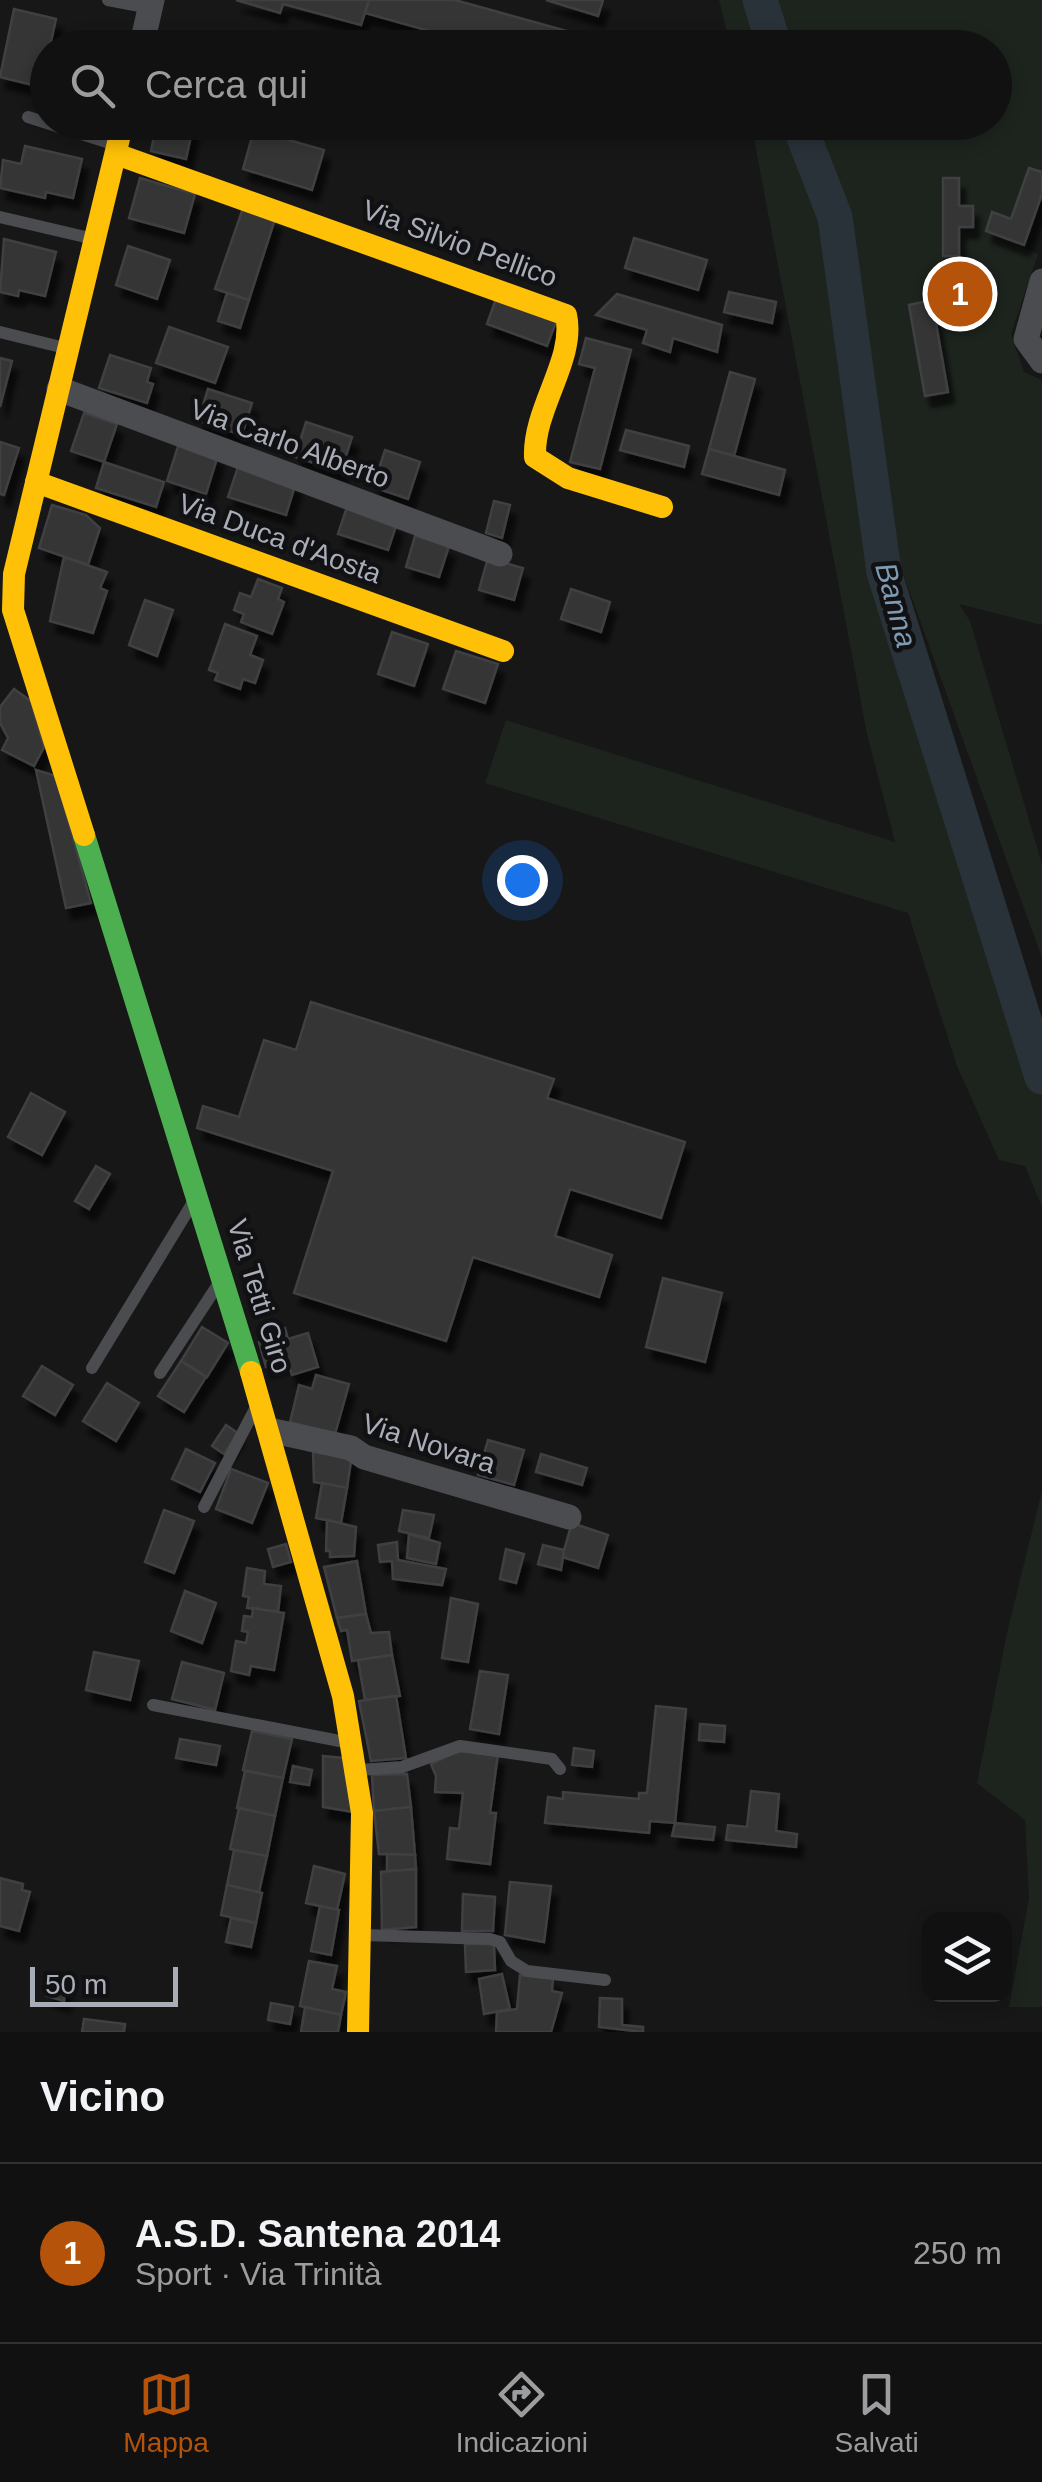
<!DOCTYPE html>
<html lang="it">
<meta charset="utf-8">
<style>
:root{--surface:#111;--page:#1e1f1f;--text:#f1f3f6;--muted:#9c9d9f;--line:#303131;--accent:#b45309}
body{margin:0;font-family:Arial,sans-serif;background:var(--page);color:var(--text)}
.controls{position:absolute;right:30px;bottom:30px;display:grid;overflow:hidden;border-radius:20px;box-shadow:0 5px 15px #0003}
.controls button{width:90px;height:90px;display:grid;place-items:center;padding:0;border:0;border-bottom:2px solid var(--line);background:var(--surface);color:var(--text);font:50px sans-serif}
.scale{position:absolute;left:30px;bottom:25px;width:148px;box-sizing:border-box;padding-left:10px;border:5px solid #a8adb8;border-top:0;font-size:28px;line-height:35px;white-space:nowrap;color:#a8adb8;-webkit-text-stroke:8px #111113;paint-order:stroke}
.you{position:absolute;left:522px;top:880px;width:35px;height:35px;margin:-25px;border:8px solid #fff;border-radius:50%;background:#1a73e8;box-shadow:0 0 0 15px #1a73e833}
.badge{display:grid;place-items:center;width:65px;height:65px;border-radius:50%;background:var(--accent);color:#fff;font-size:32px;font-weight:700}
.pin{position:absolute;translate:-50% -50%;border:5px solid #fff;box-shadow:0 2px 10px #0006}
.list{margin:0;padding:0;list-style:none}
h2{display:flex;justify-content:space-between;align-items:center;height:130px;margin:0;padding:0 40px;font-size:42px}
h2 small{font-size:32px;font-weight:400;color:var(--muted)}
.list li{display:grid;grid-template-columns:65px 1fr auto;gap:30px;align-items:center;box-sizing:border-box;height:180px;padding:0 40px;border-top:2px solid var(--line)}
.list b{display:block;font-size:38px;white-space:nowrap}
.list p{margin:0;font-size:32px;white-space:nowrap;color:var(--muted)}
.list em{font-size:32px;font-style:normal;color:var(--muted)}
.icon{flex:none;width:55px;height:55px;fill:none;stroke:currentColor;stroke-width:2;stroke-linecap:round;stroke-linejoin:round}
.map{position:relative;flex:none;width:1042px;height:2032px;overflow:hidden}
.search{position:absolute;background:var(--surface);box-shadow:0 5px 15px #0003;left:30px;right:30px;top:30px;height:110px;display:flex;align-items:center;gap:25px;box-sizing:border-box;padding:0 35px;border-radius:55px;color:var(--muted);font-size:38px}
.sheet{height:310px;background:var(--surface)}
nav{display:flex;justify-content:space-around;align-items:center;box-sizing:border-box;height:140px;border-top:2px solid var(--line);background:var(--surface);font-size:28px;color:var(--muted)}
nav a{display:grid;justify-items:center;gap:5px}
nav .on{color:var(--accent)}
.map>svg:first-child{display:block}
.green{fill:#1d241e}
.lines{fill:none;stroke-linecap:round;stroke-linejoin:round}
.river{stroke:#2a3239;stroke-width:35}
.building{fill:#353536;stroke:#3f4043;stroke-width:2.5;filter:url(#shadow)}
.lane{stroke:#4b4c50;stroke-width:12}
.street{stroke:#4b4c50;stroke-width:25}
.fast{stroke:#4caf50;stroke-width:22}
.slow{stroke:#ffc107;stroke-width:22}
.labels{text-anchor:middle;stroke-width:9;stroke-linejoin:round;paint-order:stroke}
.street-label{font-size:28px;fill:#a8adb8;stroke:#111113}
.water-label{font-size:30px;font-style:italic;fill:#7f9bb3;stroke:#111113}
</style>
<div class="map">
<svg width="1042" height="2032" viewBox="0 0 1042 2032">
<defs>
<filter id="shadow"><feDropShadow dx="6" dy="11" stdDeviation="2.5" flood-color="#0009"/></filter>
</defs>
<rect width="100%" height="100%" fill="#171717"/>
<g class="green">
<polygon points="719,0 751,0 766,47 731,47"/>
<polygon points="776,0 1042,0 1042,194 1023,248 1038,254 1011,334 1024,372 1042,380 1042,625 959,604 970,621 1042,864 1042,958 897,557 878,425 836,204 812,123 994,122 994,48 790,47"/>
<polygon points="751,123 790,123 820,215 870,545 888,629 1042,1093 1042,1207 1025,1166 999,1160 957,1066 908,913 485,783 506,720 895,842 867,734"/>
<polygon points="1042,1491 1042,2007 1009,2007 1029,1898 1025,1820 977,1783 1007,1633"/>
</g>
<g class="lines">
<g class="river">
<polyline points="760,0 775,48"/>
<polyline points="798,122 835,217 884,572 1042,1077"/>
</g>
</g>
<g class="building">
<polygon points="236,0 369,0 361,25 283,4 280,13"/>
<polygon points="369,0 455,0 610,43 608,48 490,48 365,13"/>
<polygon points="546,0 603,0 598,16"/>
<polygon points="14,9 56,19 41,87 0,77"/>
<polygon points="157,122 194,122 186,159 151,151"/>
<polygon points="254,130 324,150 312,190 243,169"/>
<polygon points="25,146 82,159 73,198 46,192 45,198 0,188 3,160 21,164"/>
<polygon points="1029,168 1042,172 1042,194 1024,245 986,231 992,212 1011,219"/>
<polygon points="140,178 195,194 184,233 129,218"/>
<polygon points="943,178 959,178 959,206 973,206 973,227 959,227 959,256 943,256"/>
<polygon points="243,208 275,219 249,300 215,289"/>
<polygon points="634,238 707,260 698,290 625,268"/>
<polygon points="4,239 56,252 45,296 19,290 18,296 0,292"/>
<polygon points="128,246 170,260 157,299 116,285"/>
<polygon points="729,292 776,302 772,323 724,312"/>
<polygon points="227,293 249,300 240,328 218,321"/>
<polygon points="617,294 722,325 717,352 673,338 670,352 643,343 647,330 596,315"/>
<polygon points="497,296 557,319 547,346 487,324"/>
<polygon points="932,300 948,392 925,396 909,305"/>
<polygon points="169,327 228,347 215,383 156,363"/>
<polygon points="586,338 631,350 600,469 570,462 595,368 579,364"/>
<polygon points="110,355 151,368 147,382 153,384 147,403 99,388"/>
<polygon points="0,358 12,361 0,407"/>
<polygon points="730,372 755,379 734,456 709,449"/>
<polygon points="208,389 252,403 242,435 198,421"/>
<polygon points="84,413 117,424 104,462 71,451"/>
<polygon points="306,422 352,437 341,472 295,457"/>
<polygon points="626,430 689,446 684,467 620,450"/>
<polygon points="0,442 19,448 4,495 0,494"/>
<polygon points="179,443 218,455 206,494 167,481"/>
<polygon points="709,449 785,470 779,495 702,474"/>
<polygon points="385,450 420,462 408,499 373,487"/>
<polygon points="104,462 164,482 156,507 96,488"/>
<polygon points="239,464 296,482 286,515 228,497"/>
<polygon points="494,501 510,505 502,538 486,533"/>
<polygon points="52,505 86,515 100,528 88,565 39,548"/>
<polygon points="347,507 397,523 388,550 338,534"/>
<polygon points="415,536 449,546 439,577 406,567"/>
<polygon points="64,557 107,572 100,588 107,591 93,633 50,621"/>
<polygon points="488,558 523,568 514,600 479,590"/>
<polygon points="258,579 282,588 278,599 284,602 272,634 241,622 244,614 234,610 240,593 251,597"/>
<polygon points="571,589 610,602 601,632 561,619"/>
<polygon points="145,600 173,610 157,656 129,645"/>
<polygon points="225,624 257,636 250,655 263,660 255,683 243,679 240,689 215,680 218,673 209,670"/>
<polygon points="392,632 428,644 414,686 378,674"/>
<polygon points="456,651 498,664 485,703 443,689"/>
<polygon points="14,689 31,701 44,747 34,766 2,750 8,738 0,723 0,707"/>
<polygon points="36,770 56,776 91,903 66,908"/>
<polygon points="311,1002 554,1079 547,1098 685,1142 661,1218 570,1189 555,1236 612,1255 599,1297 473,1257 446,1341 294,1293 333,1171 197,1128 203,1106 239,1117 264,1040 296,1050"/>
<polygon points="31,1093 65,1112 42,1155 8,1137"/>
<polygon points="96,1166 110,1174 89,1209 75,1201"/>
<polygon points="663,1278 722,1293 705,1362 646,1347"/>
<polygon points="202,1327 228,1343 207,1377 181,1361"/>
<polygon points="285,1328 288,1339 308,1333 318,1367 292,1375 287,1360 266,1367 259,1342 268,1340 266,1334"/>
<polygon points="181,1361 206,1377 184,1412 158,1396"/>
<polygon points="42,1366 73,1385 55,1415 23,1396"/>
<polygon points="316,1375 349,1384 335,1434 290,1422 299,1385 312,1389"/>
<polygon points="107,1383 139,1403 116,1441 83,1421"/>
<polygon points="226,1425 238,1433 224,1454 212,1446"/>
<polygon points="488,1440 524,1450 514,1485 478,1475"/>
<polygon points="186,1449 215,1463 200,1492 172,1479"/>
<polygon points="313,1449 352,1454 347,1488 314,1482"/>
<polygon points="541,1454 587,1468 582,1485 536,1472"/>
<polygon points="231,1469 268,1483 252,1523 216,1509"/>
<polygon points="322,1483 347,1488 341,1523 316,1518"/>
<polygon points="164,1510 194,1521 174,1573 145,1562"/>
<polygon points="403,1510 434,1515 429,1538 399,1531"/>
<polygon points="327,1520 356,1527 354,1556 330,1557 330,1551 326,1551"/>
<polygon points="572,1523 608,1535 598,1568 562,1557"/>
<polygon points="409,1534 440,1543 436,1564 407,1558"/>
<polygon points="397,1542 398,1560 446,1569 442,1585 393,1579 392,1561 380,1562 378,1545"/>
<polygon points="286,1544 291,1562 273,1567 268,1549"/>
<polygon points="543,1545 564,1550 561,1570 538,1564"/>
<polygon points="506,1549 524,1554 516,1583 500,1579"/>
<polygon points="357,1561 366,1614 337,1618 324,1567"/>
<polygon points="247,1568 265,1571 264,1584 281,1586 278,1612 247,1608 249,1597 243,1596"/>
<polygon points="185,1591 216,1603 202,1643 171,1631"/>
<polygon points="451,1598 478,1604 468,1662 442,1658"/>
<polygon points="253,1608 284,1613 274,1670 251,1666 249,1675 231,1671 236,1641 246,1643 248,1632 242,1631 244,1616 252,1617"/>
<polygon points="366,1614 371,1633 389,1632 392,1655 352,1661 347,1630 341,1631 337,1618"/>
<polygon points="94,1652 139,1661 130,1700 86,1690"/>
<polygon points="392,1655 400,1696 365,1700 358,1660"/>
<polygon points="182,1662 224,1673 215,1710 172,1699"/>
<polygon points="480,1671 508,1675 499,1734 470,1729"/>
<polygon points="396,1696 406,1758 371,1761 359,1701"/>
<polygon points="656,1706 686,1709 675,1823 650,1821 649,1833 545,1823 548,1797 563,1799 563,1792 639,1799 639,1793 647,1793"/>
<polygon points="700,1724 725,1726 724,1742 699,1740"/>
<polygon points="252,1731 292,1739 283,1778 243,1770"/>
<polygon points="180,1739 220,1746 216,1765 176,1758"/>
<polygon points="574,1748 594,1751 592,1767 572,1765"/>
<polygon points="458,1751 498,1754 490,1813 496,1813 490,1864 447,1859 450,1828 459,1829 463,1793 435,1792 436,1776 431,1764"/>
<polygon points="323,1756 343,1758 353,1812 323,1807"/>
<polygon points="293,1766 312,1770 309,1785 290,1782"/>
<polygon points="245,1771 283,1778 275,1816 237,1808"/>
<polygon points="407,1774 411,1807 374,1811 372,1775"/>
<polygon points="751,1791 779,1794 776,1831 797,1834 796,1847 726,1840 728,1825 747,1827"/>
<polygon points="411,1807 415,1855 379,1854 374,1811"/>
<polygon points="239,1808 275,1816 267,1856 230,1849"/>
<polygon points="675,1823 715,1827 713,1840 672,1836"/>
<polygon points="234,1850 267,1856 259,1892 227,1885"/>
<polygon points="387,1854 415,1855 416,1869 387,1871"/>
<polygon points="314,1866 345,1874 337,1910 306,1903"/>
<polygon points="416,1869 416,1927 382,1930 381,1872"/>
<polygon points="0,1878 23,1884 22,1890 30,1892 19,1931 0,1926"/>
<polygon points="510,1882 551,1886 544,1942 505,1935"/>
<polygon points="227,1885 262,1893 256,1923 221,1915"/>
<polygon points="463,1894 495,1897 493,1931 462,1931"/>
<polygon points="320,1906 339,1910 331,1955 311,1951"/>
<polygon points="231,1918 256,1923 251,1947 226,1942"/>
<polygon points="465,1944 494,1944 495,1970 466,1972"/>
<polygon points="309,1961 337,1966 332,1989 346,1992 341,2015 300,2006"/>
<polygon points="502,1974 510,2009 484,2014 479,1979"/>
<polygon points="520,1975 553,1978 552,1991 562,1993 551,2032 496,2032 497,2012 517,2009"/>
<polygon points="53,1976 66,1979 64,2001 47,1996"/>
<polygon points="600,1998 622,1999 622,2025 643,2027 643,2032 599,2027"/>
<polygon points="271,2003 293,2007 290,2024 268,2020"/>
<polygon points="305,2007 341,2015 338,2032 301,2032"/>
<polygon points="84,2019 125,2024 124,2032 82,2032"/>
</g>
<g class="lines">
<g class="lane">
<polyline points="108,0 150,8"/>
<polyline points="28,117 116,145"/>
<polyline points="0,217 94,239"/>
<polyline points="0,332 65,348"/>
<polyline points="92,1368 195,1199"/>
<polyline points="160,1373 219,1283"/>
<polyline points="204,1507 256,1407"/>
<polyline points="153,1705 350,1743"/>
<polyline points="359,1770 402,1767 460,1746 552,1759 560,1769"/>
<polyline points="363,1935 490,1939 500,1942 511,1961 527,1971 605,1980"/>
</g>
<g class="street">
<polyline points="141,48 152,0"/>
<polyline points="1042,281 1026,339 1042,361"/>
<polyline points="59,389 500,554"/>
<polyline points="269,1430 351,1448 364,1457 569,1517"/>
</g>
<polyline class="fast" points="84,835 251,1372"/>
<g class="slow">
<path d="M 116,154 L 566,315 C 576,359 533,408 535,457 L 568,478 L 662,507"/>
<polyline points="36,482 503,651"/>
<polyline points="84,835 13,610 14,574 123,122"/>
<polyline points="251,1372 343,1696 362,1813 358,2032"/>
</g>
</g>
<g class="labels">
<g class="street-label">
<text transform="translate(460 243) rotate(20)" y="10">Via Silvio Pellico</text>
<text transform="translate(290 443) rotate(20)" y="10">Via Carlo Alberto</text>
<text transform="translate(280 538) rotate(20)" y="10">Via Duca d'Aosta</text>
<text transform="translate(260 1296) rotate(73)" y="10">Via Tetti Giro</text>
<text transform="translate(429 1443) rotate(18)" y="10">Via Novara</text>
</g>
<g class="water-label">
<text transform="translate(896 605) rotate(75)" y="10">Banna</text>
</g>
</g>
</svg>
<div class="controls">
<button><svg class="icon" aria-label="layers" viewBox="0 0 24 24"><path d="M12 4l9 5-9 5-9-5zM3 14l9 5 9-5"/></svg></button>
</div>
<div class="scale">50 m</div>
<div class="you"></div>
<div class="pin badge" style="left:960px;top:294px">1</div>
<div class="search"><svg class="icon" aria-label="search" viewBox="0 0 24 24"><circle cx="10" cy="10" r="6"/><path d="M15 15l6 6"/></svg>Cerca qui</div>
</div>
<section class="sheet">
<h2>Vicino<small></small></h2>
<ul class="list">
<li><span class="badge">1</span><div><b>A.S.D. Santena 2014</b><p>Sport · Via Trinità</p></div><em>250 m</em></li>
</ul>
</section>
<nav>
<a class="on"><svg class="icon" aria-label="map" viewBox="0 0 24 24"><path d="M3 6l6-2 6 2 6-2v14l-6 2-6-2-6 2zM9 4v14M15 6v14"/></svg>Mappa</a>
<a><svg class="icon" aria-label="directions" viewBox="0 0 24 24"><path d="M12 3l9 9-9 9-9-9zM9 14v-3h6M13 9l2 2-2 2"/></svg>Indicazioni</a>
<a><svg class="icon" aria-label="saved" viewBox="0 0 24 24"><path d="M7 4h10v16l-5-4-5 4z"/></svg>Salvati</a>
</nav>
